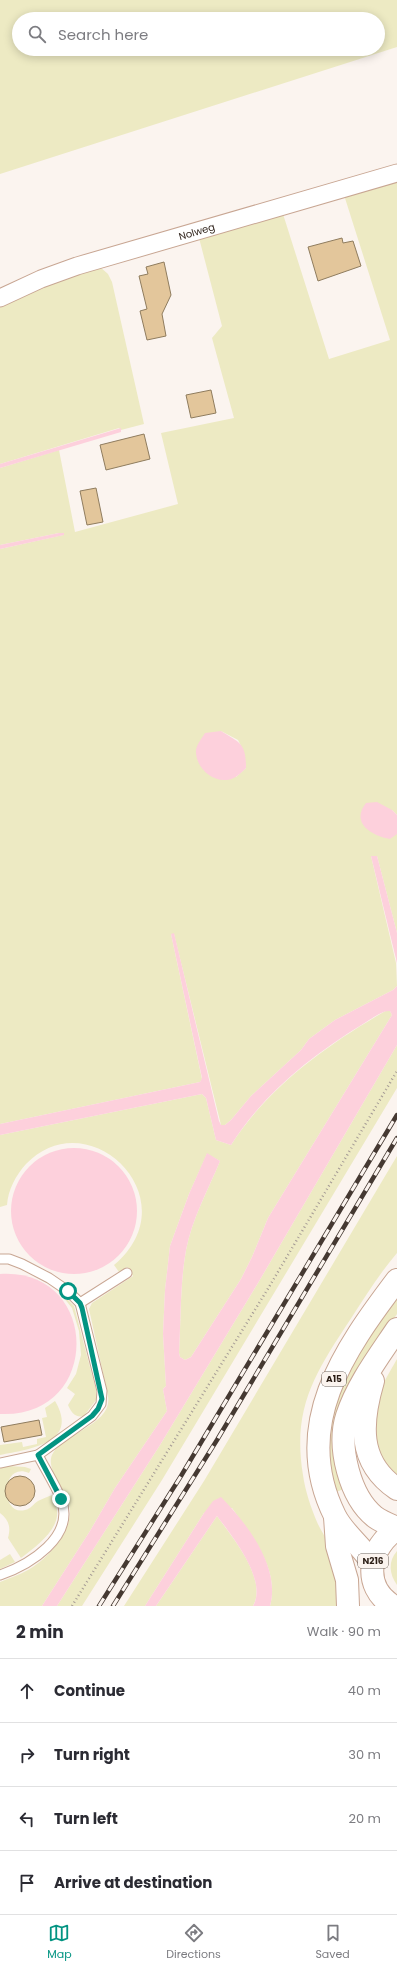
<!DOCTYPE html>
<meta charset="utf-8">
<style>
:root{--surface:#fff;--page:#f2f2f3;--text:#2b2b33;--muted:#7c7c81;--line:#e1e1e2;--accent:#029482}
body{margin:0;font-family:Poppins,sans-serif;background:var(--page);color:var(--text)}
.stop{position:absolute;width:12px;height:12px;margin:-9px;border:3px solid #029482;border-radius:50%;background:#fff}
.stop.end{background:#029482;border-color:#fff;box-shadow:0 1px 4px #0008}
.list{margin:0;padding:0;list-style:none}
h2{display:flex;justify-content:space-between;align-items:center;height:52px;margin:0;padding:0 16px;font-size:17px}
h2 small{font-size:13px;font-weight:400;color:var(--muted)}
.list li{display:grid;grid-template-columns:26px 1fr auto;gap:12px;align-items:center;box-sizing:border-box;height:64px;padding:0 16px;border-top:1px solid var(--line)}
.list b{display:block;font-size:15px;white-space:nowrap}
.list em{font-size:13px;font-style:normal;color:var(--muted)}
.icon{flex:none;width:22px;height:22px;fill:none;stroke:currentColor;stroke-width:2;stroke-linecap:round;stroke-linejoin:round}
.map{position:relative;flex:none;width:397px;height:1606px;overflow:hidden}
.search{position:absolute;background:var(--surface);box-shadow:0 2px 10px #0003;left:12px;right:12px;top:12px;height:44px;display:flex;align-items:center;gap:10px;box-sizing:border-box;padding:0 14px;border-radius:22px;color:var(--muted);font-size:15px}
.sheet{height:308px;background:var(--surface)}
nav{display:flex;justify-content:space-around;align-items:center;box-sizing:border-box;height:56px;border-top:1px solid var(--line);background:var(--surface);font-size:11px;color:var(--muted)}
nav a{display:grid;justify-items:center;gap:2px}
nav .on{color:var(--accent)}
.map>svg:first-child{display:block}
.green{fill:#edeac3;fill-rule:evenodd}
.water{fill:#fdd0dc}
.building{fill:#e3c69b;stroke:#8f7c5e}
.lines{fill:none;stroke-linecap:round;stroke-linejoin:round}
.service-casing{stroke:#c8a693;stroke-width:11}
.minor-casing{stroke:#c8a693;stroke-width:19}
.primary-casing{stroke:#c8a693;stroke-width:24}
.motorway-casing{stroke:#c8a693;stroke-width:24}
.path{stroke:#a59b95;stroke-width:2.5;stroke-dasharray:1 3;stroke-linecap:butt}
.service{stroke:#fff;stroke-width:9}
.minor{stroke:#fff;stroke-width:17}
.primary{stroke:#fff;stroke-width:22}
.motorway{stroke:#fff;stroke-width:22}
.rail-casing{stroke:#453932;stroke-width:4.5}
.rail{stroke:#fbf4ef;stroke-width:3;stroke-dasharray:9;stroke-linecap:butt}
.route{stroke:#029482;stroke-width:5}
.labels{text-anchor:middle;stroke-width:3.5;stroke-linejoin:round;paint-order:stroke}
.shield{fill:#fbf4ef;stroke:#695e57;stroke-width:1}
.shield-label{font-size:9px;font-weight:bold;fill:#2b1e16}
.street-label{font-size:10px;fill:#2b1e16;stroke:#fbf4ef}
</style>
<div class="map">
<svg width="397" height="1606" viewBox="0 0 397 1606">
<rect width="100%" height="100%" fill="#fbf4ef"/>
<g class="green">
<path d="M 0,0 L 397,0 L 397,47 L 0,174 ZM 19,19 L 378,19 L 378,49 L 19,49 Z"/>
<path d="M 397,180 L 397,815 L 392,810 L 397,834 L 397,933 L 377,856 L 371,856 L 396,963 L 397,986 L 393,990 L 335,1020 L 309,1039 L 301,1050 L 251,1096 L 231,1120 L 225,1125 L 221,1125 L 174,934 L 171,934 L 202,1079 L 200,1082 L 0,1124 L 0,549 L 63,535 L 59,533 L 0,545 L 0,468 L 59,450 L 75,532 L 178,504 L 161,433 L 234,418 L 212,338 L 222,326 L 199,238 L 283,214 L 329,359 L 390,340 L 344,195 ZM 221,731 L 238,740 L 242,748 L 246,768 L 236,777 Z"/>
<polygon points="100,267 108,274 112,282 144,424 121,430 119,428 0,464 0,304 72,276"/>
<path d="M 387,1010 L 390,1011 L 392,1015 L 268,1218 L 252,1257 L 241,1279 L 191,1357 L 185,1360 L 180,1357 L 179,1353 C 181,1319 180,1284 186,1250 C 192,1219 208,1190 220,1161 L 207,1154 L 189,1194 L 170,1246 L 165,1290 L 163,1334 L 166,1386 L 163,1389 L 167,1411 L 115,1488 L 90,1531 L 42,1606 L 0,1606 L 0,1582 C 9,1578 19,1575 28,1570 C 49,1558 75,1530 69,1504 C 65,1489 44,1468 53,1453 C 64,1433 113,1424 108,1396 L 89,1309 L 92,1303 L 133,1276 L 127,1267 L 119,1272 L 114,1265 C 192,1199 88,1099 26,1164 C 16,1175 8,1190 7,1205 L 0,1207 L 0,1135 L 202,1094 L 206,1098 L 216,1140 L 231,1145 C 269,1086 327,1045 387,1010 Z"/>
<polygon points="397,1045 397,1088 162,1480 82,1606 57,1606 160,1445 258,1283"/>
<path d="M 397,1156 L 397,1253 C 379,1274 365,1297 350,1320 C 315,1373 292,1408 303,1475 C 305,1490 311,1508 317,1522 C 320,1529 325,1536 328,1543 C 335,1564 336,1585 339,1606 L 270,1606 C 280,1569 252,1537 232,1508 L 204,1513 L 145,1606 L 124,1606 L 204,1481 Z"/>
<path d="M 54,1286 L 74,1306 L 96,1390 L 96,1400 L 84,1416 C 75,1418 71,1412 68,1405 L 75,1394 L 67,1388 L 76,1374 L 81,1355 L 79,1331 L 72,1308 Z"/>
<polygon points="397,1289 397,1314 373,1348 346,1488 334,1493 326,1467 330,1405"/>
<polygon points="397,1359 397,1478 389,1470 374,1443 376,1400 380,1389"/>
<path d="M 55,1401 C 80,1443 30,1449 0,1455 L 0,1445 L 22,1442 L 23,1447 L 37,1444 L 37,1439 L 46,1437 L 42,1418 L 47,1417 L 45,1408 Z"/>
<path d="M 9,1466 L 25,1467 L 31,1469 L 29,1473 C 0,1461 0,1517 25,1510 C 31,1509 33,1504 38,1501 C 42,1499 47,1497 52,1495 C 55,1502 58,1508 57,1516 C 55,1533 34,1548 21,1558 L 8,1538 C 11,1527 9,1520 0,1513 L 0,1468 Z"/>
<path d="M 217,1516 C 232,1537 268,1579 253,1606 L 156,1606 Z"/>
<path d="M 397,1551 L 397,1585 C 389,1574 388,1561 397,1551 Z"/>
<polygon points="10,1554 15,1562 0,1569 0,1560"/>
</g>
<g class="water">
<polygon points="121,428 121,432 0,468 0,464"/>
<polygon points="59,533 64,533 64,535 0,549 0,545"/>
<path d="M 221,731 C 240,743 246,743 246,768 C 240,774 233,781 224,780 C 209,780 195,765 196,750 C 197,744 202,738 205,733 Z"/>
<path d="M 377,802 L 392,810 L 397,815 L 397,834 L 390,839 C 372,836 350,823 366,803 Z"/>
<polygon points="371,856 377,856 397,933 397,963"/>
<path d="M 174,933 L 219,1121 L 221,1125 L 225,1125 L 231,1120 L 251,1096 L 301,1050 L 309,1039 L 335,1020 L 393,990 L 397,986 L 397,1045 L 258,1283 L 160,1445 L 57,1606 L 42,1606 L 90,1531 L 115,1488 L 167,1411 L 163,1389 L 166,1386 L 163,1334 L 165,1290 L 170,1246 L 189,1194 L 207,1153 L 220,1161 C 208,1190 192,1219 186,1250 C 180,1283 181,1319 179,1353 L 180,1357 L 185,1360 L 191,1357 L 241,1279 L 252,1257 L 268,1218 L 392,1015 L 390,1011 C 382,1010 370,1020 363,1024 C 312,1055 263,1094 231,1145 L 216,1140 L 206,1098 L 202,1094 L 0,1135 L 0,1124 L 200,1082 L 202,1078 L 171,934 Z"/>
<circle cx="74" cy="1211" r="63"/>
<path d="M 0,1274 C 101,1267 103,1419 0,1414 Z"/>
<path d="M 221,1497 C 247,1523 281,1568 270,1606 L 253,1606 C 268,1580 232,1536 217,1516 L 156,1606 L 145,1606 L 204,1513 L 213,1501 Z"/>
</g>
<g class="building">
<polygon points="342,238 343,243 353,241 361,266 318,281 308,247"/>
<polygon points="164,262 171,295 162,314 166,336 147,340 140,311 147,309 139,276 148,274 146,267"/>
<polygon points="211,390 216,413 191,418 186,395"/>
<polygon points="144,434 150,459 106,470 100,445"/>
<polygon points="96,488 103,522 87,525 80,491"/>
<polygon points="39,1420 42,1435 4,1442 1,1427"/>
<circle cx="20" cy="1491" r="15"/>
</g>
<g class="lines">
<g class="service-casing">
<g id="service">
<polyline points="0,1259 9,1259 22,1264 49,1278 68,1291 80,1303 102,1391 101,1404 92,1416 38,1455"/>
<polyline points="80,1303 127,1273"/>
<path d="M 0,1463 L 38,1455 C 45,1469 55,1484 61,1499 C 76,1537 29,1565 0,1575"/>
</g>
</g>
<g class="minor-casing">
<g id="minor">
<path id="s1" d="M 0,298 L 41,279 L 77,266 L 397,173"/>
</g>
</g>
<g class="primary-casing">
<path id="primary" d="M 393,1606 C 361,1586 369,1547 397,1529"/>
</g>
<g class="motorway-casing">
<g id="motorway">
<path d="M 397,1329 C 379,1356 357,1385 347,1416 C 337,1447 350,1497 375,1517 C 382,1522 390,1525 397,1528"/>
<path d="M 373,1381 C 361,1422 357,1462 397,1489"/>
<polyline points="335,1517 337,1546 347,1580 348,1606"/>
<path d="M 372,1563 C 362,1546 344,1534 335,1516 C 290,1426 344,1350 397,1280"/>
</g>
</g>
<polyline class="path" points="72,1606 269,1287 397,1071"/>
<use href="#service" class="service"/>
<use href="#minor" class="minor"/>
<use href="#primary" class="primary"/>
<use href="#motorway" class="motorway"/>
<g class="rail-casing">
<g id="rail">
<polyline points="99,1606 181,1476 397,1115"/>
<polyline points="113,1606 217,1440 397,1138"/>
</g>
</g>
<use href="#rail" class="rail"/>
</g>
<g class="lines">
<polyline class="route" points="61,1499 38,1455 92,1416 98,1409 102,1399 82,1308 80,1303 68,1291"/>
</g>
<g class="labels">
<g class="shield">
<rect x="322" y="1372" width="24" height="14" rx="3"/>
<rect x="358" y="1554" width="30" height="14" rx="3"/>
</g>
<g class="shield-label">
<text x="334" y="1382">A15</text>
<text x="373" y="1564">N216</text>
</g>
<g class="street-label">
<text dy="4" stroke="none"><textPath href="#s1" startOffset="208">Nolweg</textPath></text>
</g>
</g>
</svg>
<div class="stop" style="left:68px;top:1291px"></div>
<div class="stop end" style="left:61px;top:1499px"></div>
<div class="search"><svg class="icon" aria-label="search" viewBox="0 0 24 24"><circle cx="10" cy="10" r="6"/><path d="M15 15l6 6"/></svg>Search here</div>
</div>
<section class="sheet">
<h2>2 min<small>Walk · 90 m</small></h2>
<ul class="list">
<li><svg class="icon" aria-label="ahead" viewBox="0 0 24 24"><path d="M12 20V5M6 11l6-6 6 6"/></svg><div><b>Continue</b></div><em>40 m</em></li>
<li><svg class="icon" aria-label="right" viewBox="0 0 24 24"><path d="M7 20v-9h11M14 6l5 5-5 5"/></svg><div><b>Turn right</b></div><em>30 m</em></li>
<li><svg class="icon" aria-label="left" viewBox="0 0 24 24"><path d="M17 20v-9H6M10 6l-5 5 5 5"/></svg><div><b>Turn left</b></div><em>20 m</em></li>
<li><svg class="icon" aria-label="arrive" viewBox="0 0 24 24"><path d="M6 21V4h12l-3 4 3 4H6"/></svg><div><b>Arrive at destination</b></div></li>
</ul>
</section>
<nav>
<a class="on"><svg class="icon" aria-label="map" viewBox="0 0 24 24"><path d="M3 6l6-2 6 2 6-2v14l-6 2-6-2-6 2zM9 4v14M15 6v14"/></svg>Map</a>
<a><svg class="icon" aria-label="directions" viewBox="0 0 24 24"><path d="M12 3l9 9-9 9-9-9zM9 14v-3h6M13 9l2 2-2 2"/></svg>Directions</a>
<a><svg class="icon" aria-label="saved" viewBox="0 0 24 24"><path d="M7 4h10v16l-5-4-5 4z"/></svg>Saved</a>
</nav>
